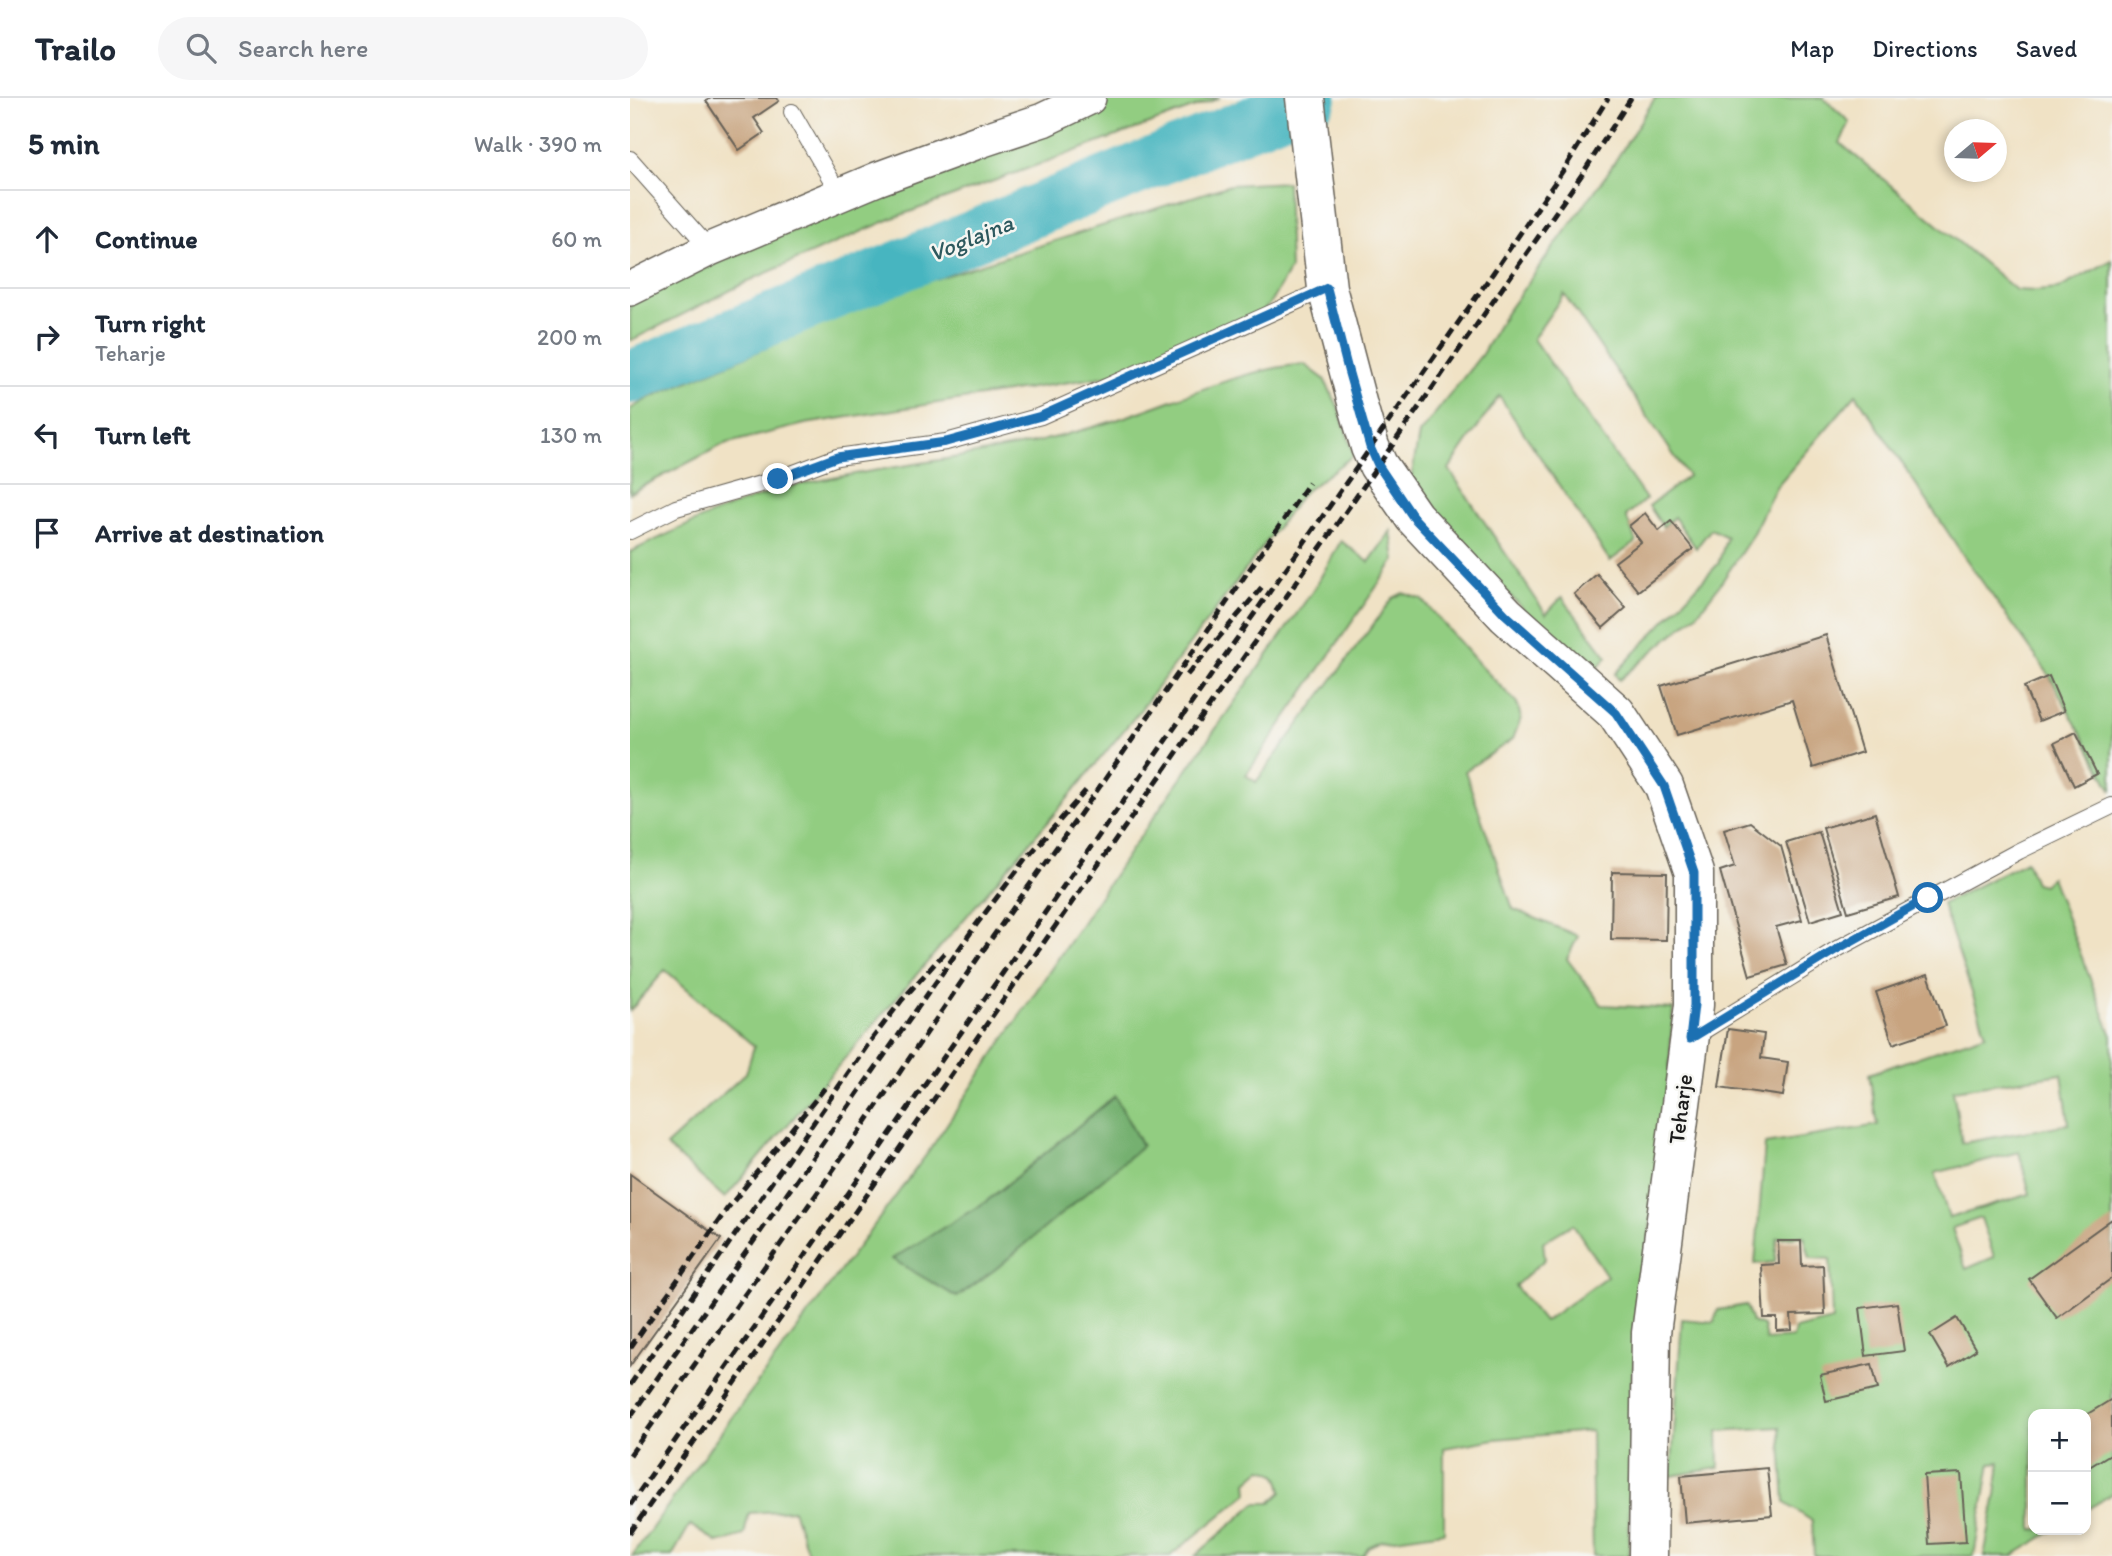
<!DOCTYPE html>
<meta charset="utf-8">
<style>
:root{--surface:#fff;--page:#f6f6f7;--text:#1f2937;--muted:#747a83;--line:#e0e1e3}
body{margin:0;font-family:Itim,sans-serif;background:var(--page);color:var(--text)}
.controls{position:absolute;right:21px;bottom:21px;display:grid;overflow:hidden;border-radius:14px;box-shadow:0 4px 10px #0003}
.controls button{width:63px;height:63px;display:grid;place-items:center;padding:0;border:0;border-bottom:2px solid var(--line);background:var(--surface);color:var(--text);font:35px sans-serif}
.compass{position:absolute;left:1314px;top:21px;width:63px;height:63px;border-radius:50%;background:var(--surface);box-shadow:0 4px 10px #0003;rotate:71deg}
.stop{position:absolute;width:21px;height:21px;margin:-16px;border:5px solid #1f6fb2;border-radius:50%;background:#fff}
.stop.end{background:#1f6fb2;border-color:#fff;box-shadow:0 2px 7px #0008}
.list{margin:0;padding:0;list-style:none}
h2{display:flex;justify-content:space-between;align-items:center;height:91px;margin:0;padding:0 28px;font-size:30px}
h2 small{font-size:23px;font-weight:400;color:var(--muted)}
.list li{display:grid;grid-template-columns:46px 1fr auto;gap:21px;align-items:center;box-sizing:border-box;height:98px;padding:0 28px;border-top:2px solid var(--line)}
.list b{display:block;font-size:26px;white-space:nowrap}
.list p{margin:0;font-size:23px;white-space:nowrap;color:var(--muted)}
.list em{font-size:23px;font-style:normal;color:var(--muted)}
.icon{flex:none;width:38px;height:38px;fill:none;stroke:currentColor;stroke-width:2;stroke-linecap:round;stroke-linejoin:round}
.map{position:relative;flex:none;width:1482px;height:1458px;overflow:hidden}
header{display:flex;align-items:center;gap:42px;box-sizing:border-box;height:98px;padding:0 35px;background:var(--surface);border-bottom:2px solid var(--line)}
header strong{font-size:33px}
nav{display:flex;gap:38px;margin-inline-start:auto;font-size:24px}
.search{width:490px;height:63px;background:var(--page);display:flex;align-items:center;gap:18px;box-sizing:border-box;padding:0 24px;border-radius:38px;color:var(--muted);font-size:26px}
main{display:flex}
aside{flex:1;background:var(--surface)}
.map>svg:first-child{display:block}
.green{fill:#92cd81;stroke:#57744e;stroke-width:2;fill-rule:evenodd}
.forest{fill:#75b06f;stroke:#486646;stroke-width:2}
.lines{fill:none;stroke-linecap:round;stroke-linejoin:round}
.river{stroke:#46b5c0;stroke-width:52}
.building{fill:#c8a480}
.lane-casing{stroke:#666157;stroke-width:18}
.street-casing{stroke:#666157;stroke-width:36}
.secondary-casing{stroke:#666157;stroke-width:41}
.lane{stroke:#fff;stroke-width:16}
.street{stroke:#fff;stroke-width:33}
.secondary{stroke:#fff;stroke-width:38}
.rail{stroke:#1c1c1c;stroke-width:5;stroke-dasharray:10 5;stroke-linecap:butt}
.route{stroke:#1f6fb2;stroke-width:9}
.labels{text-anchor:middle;stroke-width:5;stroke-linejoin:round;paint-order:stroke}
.street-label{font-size:23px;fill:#1c1c1c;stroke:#f6f6f2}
.water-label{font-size:24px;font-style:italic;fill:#2d595e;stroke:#f6f6f2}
</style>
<header>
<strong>Trailo</strong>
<div class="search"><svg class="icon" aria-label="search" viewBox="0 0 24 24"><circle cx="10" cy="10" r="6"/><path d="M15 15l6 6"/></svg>Search here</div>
<nav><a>Map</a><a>Directions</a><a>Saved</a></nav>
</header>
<main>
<aside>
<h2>5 min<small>Walk · 390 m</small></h2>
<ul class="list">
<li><svg class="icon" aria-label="ahead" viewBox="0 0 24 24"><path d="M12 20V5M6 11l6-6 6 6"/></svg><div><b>Continue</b></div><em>60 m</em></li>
<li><svg class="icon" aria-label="right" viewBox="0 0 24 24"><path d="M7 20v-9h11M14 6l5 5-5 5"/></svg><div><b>Turn right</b><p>Teharje</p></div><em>200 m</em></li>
<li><svg class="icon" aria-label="left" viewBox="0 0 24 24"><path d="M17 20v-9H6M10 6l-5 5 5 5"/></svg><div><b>Turn left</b></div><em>130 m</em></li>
<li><svg class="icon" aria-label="arrive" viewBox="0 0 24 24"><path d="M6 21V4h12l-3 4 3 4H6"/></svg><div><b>Arrive at destination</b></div></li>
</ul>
</aside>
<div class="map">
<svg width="1482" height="1458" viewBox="0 0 1482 1458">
<rect width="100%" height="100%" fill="#f6f6f2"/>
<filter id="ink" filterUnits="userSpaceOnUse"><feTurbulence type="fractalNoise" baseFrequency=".0143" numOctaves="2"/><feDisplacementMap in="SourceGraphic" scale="14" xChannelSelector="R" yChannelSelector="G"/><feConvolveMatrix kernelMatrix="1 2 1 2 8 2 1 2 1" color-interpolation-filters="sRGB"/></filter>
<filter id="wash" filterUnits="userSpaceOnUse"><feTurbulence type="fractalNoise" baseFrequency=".00686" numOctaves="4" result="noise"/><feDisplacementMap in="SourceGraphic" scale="28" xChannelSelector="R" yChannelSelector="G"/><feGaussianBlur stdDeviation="1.57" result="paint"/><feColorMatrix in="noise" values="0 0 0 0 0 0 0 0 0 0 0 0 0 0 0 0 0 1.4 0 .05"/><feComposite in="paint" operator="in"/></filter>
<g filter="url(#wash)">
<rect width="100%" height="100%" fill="#f0e2c5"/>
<g class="green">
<polygon points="474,0 590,0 263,120 125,180 0,243 0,202"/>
<polygon points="1025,0 1193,0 1220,24 1210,45 1386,192 1406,193 1428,191 1482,162 1482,693 1419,577 1333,457 1226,296 1146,389 1120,441 1091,485 1068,515 989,582 985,576 1088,466 1097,439 1081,431 1066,450 1044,419 1033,429 1019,408 1058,378 934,196 903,241 1016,401 996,418 1006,444 980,463 869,298 819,371 916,516 932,499 977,559 964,573 949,570 807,421 781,381 789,336 852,256 876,215 977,76"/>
<polygon points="657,84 660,171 641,204 619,230 484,277 175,326 94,346 0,395 0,311 21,299 277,190 600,87"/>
<path d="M 674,266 L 694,281 L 707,306 L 724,357 L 673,395 L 508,615 L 438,700 L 95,1100 L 36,1048 L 116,975 L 124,948 L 35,872 L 0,913 L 0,454 C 56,427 113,400 173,386 C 244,370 317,363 388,348 C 411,344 433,337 456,331 C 529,312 598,273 674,266 Z"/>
<path d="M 761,433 L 765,462 L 616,677 L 626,684 L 763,500 L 773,495 L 792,501 L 849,566 L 887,605 L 891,620 L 883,641 L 835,673 L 883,811 L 948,838 L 937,861 L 972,907 L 1043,911 L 1039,975 L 1001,1290 L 999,1458 L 963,1458 L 961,1333 L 865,1341 L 814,1350 L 814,1434 L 751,1443 L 738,1449 L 733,1458 L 565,1458 L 626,1405 L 640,1405 L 652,1394 C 650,1379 646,1374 632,1371 L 617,1384 L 618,1395 L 540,1458 L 179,1458 L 163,1412 L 119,1415 L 114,1437 L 88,1445 L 60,1427 L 42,1458 L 2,1458 L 74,1357 L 299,1053 L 502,750 L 684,491 L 711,443 L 739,464 ZM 485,998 L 326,1198 L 263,1161 L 357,1103 ZM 943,1126 L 977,1178 L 914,1224 L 885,1188 L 915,1161 L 913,1144 Z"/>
<path d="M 1396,763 L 1405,785 L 1413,787 L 1421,779 L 1482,938 L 1482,1396 L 1456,1412 L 1456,1316 L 1403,1316 L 1403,1432 L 1424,1432 L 1382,1458 L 1354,1458 L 1366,1397 L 1370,1364 L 1360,1365 L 1344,1458 L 1184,1458 L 1182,1423 L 1155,1405 L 1150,1329 L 1088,1333 L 1089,1370 L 1041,1378 L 1052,1221 L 1084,1224 L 1088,1212 L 1116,1207 L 1122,1224 L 1133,1228 L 1136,1242 L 1163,1240 L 1165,1231 L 1202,1222 L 1200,1161 L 1180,1160 L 1174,1138 L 1147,1140 L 1145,1164 L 1125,1166 L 1135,1046 L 1248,1027 L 1239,976 L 1356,936 L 1312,806 ZM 1432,976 L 1439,1026 L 1332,1045 L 1323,992 ZM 1389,1054 L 1400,1096 L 1319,1120 L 1305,1075 ZM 1351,1120 L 1364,1159 L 1336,1171 L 1322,1130 Z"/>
</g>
<polygon class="forest" points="485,998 512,1048 367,1170 327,1199 262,1161 357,1103"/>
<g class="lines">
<polyline class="river" points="0,280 11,274 681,0"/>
</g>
<g id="blocks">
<g class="building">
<polygon points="81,0 147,0 149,3 124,20 134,35 109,52 76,3"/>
<polygon points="1015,415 1029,433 1041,423 1063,451 1008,493 985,464 1011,444 999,428"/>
<polygon points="967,476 996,510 973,530 944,496"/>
<polygon points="1196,537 1232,654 1183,670 1162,602 1047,637 1031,588"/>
<polygon points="1419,578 1434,613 1409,623 1394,589"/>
<polygon points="1446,634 1467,676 1444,688 1424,645"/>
<polygon points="1245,715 1269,799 1218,814 1193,730"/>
<polygon points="1120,724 1151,748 1172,822 1146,829 1157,867 1120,878 1090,773 1105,768 1094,732"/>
<polygon points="1189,734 1213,813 1180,823 1156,744"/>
<polygon points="982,774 1037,775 1036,842 981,841"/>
<polygon points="1298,876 1316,928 1263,946 1246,894"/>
<polygon points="1098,931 1134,936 1131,960 1158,964 1153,998 1089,989"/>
<polygon points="0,1076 91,1141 0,1268"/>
<polygon points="1482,1121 1482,1180 1427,1220 1399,1181"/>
<polygon points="1148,1143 1171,1143 1172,1168 1193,1167 1195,1216 1161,1217 1162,1232 1147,1233 1147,1220 1134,1220 1131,1167 1149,1166"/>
<polygon points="1267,1205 1274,1253 1236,1258 1230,1210"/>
<polygon points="1327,1220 1346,1252 1319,1269 1300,1237"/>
<polygon points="1242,1266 1248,1291 1196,1303 1190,1277"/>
<polygon points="1482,1301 1482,1355 1456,1371 1456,1317"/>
<polygon points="1137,1370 1142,1417 1055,1425 1051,1378"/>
<polygon points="1331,1375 1336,1444 1299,1446 1294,1377"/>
</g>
</g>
</g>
<g filter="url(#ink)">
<use href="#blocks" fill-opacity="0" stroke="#666157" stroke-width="2"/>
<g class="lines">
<g class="lane-casing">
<g id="lane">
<polyline points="162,14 210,97"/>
<polyline points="0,61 80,151"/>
<polyline points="0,433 46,410 148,381 207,359 316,344 411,318 697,190"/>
<polyline points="1065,938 1207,851 1389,753 1482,708"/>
</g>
</g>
<g class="street-casing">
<polyline id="street" points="0,191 80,151 247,81 353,42 413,22 459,0"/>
</g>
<g class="secondary-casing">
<polyline id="secondary" points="675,0 697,190 728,308 740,349 748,367 784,419 876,517 986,615 1034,688 1064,775 1064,907 1021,1235 1018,1458"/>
</g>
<use href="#lane" class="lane"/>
<use href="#street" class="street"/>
<use href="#secondary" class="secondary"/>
<g class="rail">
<polyline points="557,577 632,489"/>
<polyline points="0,1250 97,1111 198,986"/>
<polyline points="0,1287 242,941 272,902 317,852"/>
<polyline points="0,1319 346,827 396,761 458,690"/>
<polyline points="0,1357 190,1091 354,851 473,684 679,385"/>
<polyline points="0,1407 863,175 934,71 978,0"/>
<polyline points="0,1435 953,75 1001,0"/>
</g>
</g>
</g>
<g class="lines" filter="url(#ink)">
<polyline class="route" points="148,381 207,359 316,344 411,318 697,190 718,272 740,349 748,367 783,419 876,517 986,615 1034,688 1064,775 1064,907 1060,941 1207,851 1298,800"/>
</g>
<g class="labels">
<g class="street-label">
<text transform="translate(1050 1011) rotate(-83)" y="8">Teharje</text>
</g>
<g class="water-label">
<text transform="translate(341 140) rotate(-22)" y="8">Voglajna</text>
</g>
</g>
</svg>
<div class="controls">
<button>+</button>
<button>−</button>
</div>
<svg class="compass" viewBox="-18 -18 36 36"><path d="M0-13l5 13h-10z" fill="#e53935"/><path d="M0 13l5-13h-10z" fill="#747a83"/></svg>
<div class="stop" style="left:1298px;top:800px"></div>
<div class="stop end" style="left:148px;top:381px"></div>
</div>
</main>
